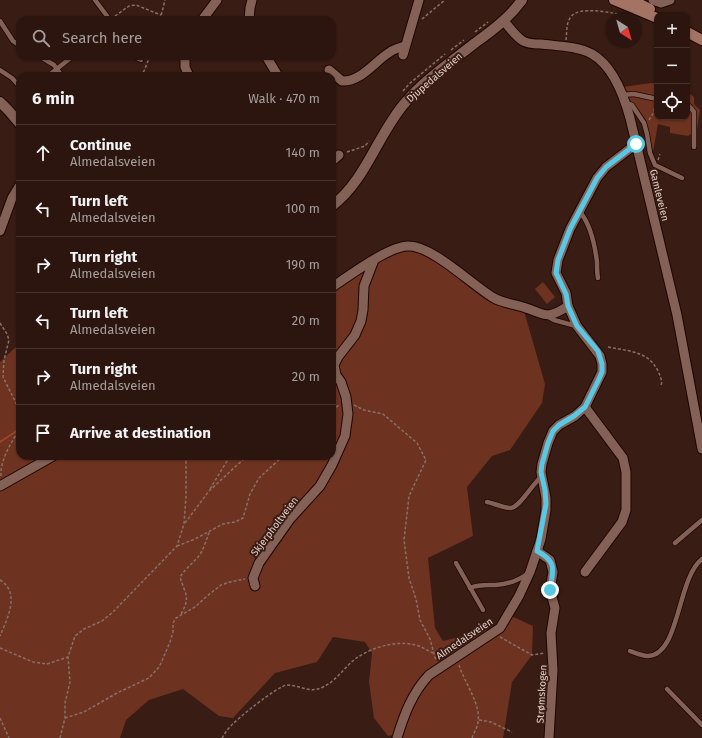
<!DOCTYPE html>
<meta charset="utf-8">
<style>
:root{--surface:#2b150e;--page:#37221c;--text:#f1f3f6;--muted:#a69f9e;--line:#47342e}
body{margin:0;font-family:"Fira Sans",sans-serif;background:var(--page);color:var(--text)}
.controls{position:absolute;right:12px;top:12px;display:grid;overflow:hidden;border-radius:8px;box-shadow:0 1px 3px #0004}
.controls button{width:36px;height:36px;display:grid;place-items:center;padding:0;border:0;border-bottom:1px solid var(--line);background:var(--surface);color:var(--text);font:20px sans-serif}
.compass{position:absolute;left:606px;top:12px;width:36px;height:36px;border-radius:50%;background:var(--surface);box-shadow:0 1px 3px #0004;rotate:143deg}
.stop{position:absolute;width:12px;height:12px;margin:-9px;border:3px solid #59c8e5;border-radius:50%;background:#fff}
.stop.end{background:#59c8e5;border-color:#fff;box-shadow:0 1px 4px #0008}
.list{margin:0;padding:0;list-style:none}
h2{display:flex;justify-content:space-between;align-items:center;height:52px;margin:0;padding:0 16px;font-size:17px}
h2 small{font-size:13px;font-weight:400;color:var(--muted)}
.list li{display:grid;grid-template-columns:26px 1fr auto;gap:12px;align-items:center;box-sizing:border-box;height:56px;padding:0 16px;border-top:1px solid var(--line)}
.list b{display:block;font-size:15px;white-space:nowrap}
.list p{margin:0;font-size:13px;white-space:nowrap;color:var(--muted)}
.list em{font-size:13px;font-style:normal;color:var(--muted)}
.icon{flex:none;width:22px;height:22px;fill:none;stroke:currentColor;stroke-width:2;stroke-linecap:round;stroke-linejoin:round}
.map{position:relative;flex:none;width:702px;height:738px;overflow:hidden}
.search{position:absolute;background:var(--surface);box-shadow:0 1px 3px #0004;left:16px;top:16px;width:320px;height:44px;display:flex;align-items:center;gap:10px;box-sizing:border-box;padding:0 14px;border-radius:12px;color:var(--muted);font-size:15px}
.panel{position:absolute;background:var(--surface);box-shadow:0 1px 3px #0004;left:16px;top:72px;width:320px;height:388px;border-radius:12px}
.map>svg:first-child{display:block}
.green{fill:#6d3220}
.lines{fill:none;stroke-linecap:round;stroke-linejoin:round}
.stream{stroke:#9e4428;stroke-width:2}
.service-casing{stroke:#1f0501;stroke-width:6}
.minor-casing{stroke:#1f0501;stroke-width:11}
.tertiary-casing{stroke:#1f0501;stroke-width:12}
.secondary-casing{stroke:#1f0501;stroke-width:12}
.path{stroke:#897068;stroke-width:1.5;stroke-dasharray:3 2;stroke-linecap:butt}
.service{stroke:#836156;stroke-width:4.5}
.minor{stroke:#836156;stroke-width:9}
.tertiary{stroke:#836156;stroke-width:10}
.secondary{stroke:#a37364;stroke-width:10}
.route{stroke:#59c8e5;stroke-width:5}
.labels{text-anchor:middle;stroke-width:4;stroke-linejoin:round;paint-order:stroke}
.street-label{font-size:10px;fill:#e3cfc9;stroke:#391c13}
</style>
<div class="map">
<svg width="702" height="738" viewBox="0 0 702 738">
<rect width="100%" height="100%" fill="#391c13"/>
<g class="green">
<polygon points="651,83 657,84 657,117 687,117 687,92 694,97 694,104 700,110 697,129 688,136 670,133 670,127 658,124 653,152 646,120 629,99 623,87"/>
<polygon points="404,246 437,258 524,311 545,384 542,403 510,450 492,456 467,487 473,536 428,558 435,628 443,641 502,626 509,615 533,626 532,655 512,682 503,738 393,738 393,735 388,736 374,718 369,682 372,653 365,642 333,637 317,662 275,673 233,718 219,716 183,689 149,700 126,720 120,738 0,738 0,362 20,343 20,456 332,456 332,286"/>
<polygon points="543,282 555,297 547,304 535,289"/>
</g>
<g class="lines">
<polyline class="stream" points="0,442 20,429"/>
<g class="service-casing">
<g id="service">
<polyline points="95,0 110,20"/>
<polyline points="0,21 13,41 20,46"/>
<polyline points="39,56 54,65 62,76"/>
<polyline points="133,56 141,60"/>
<polyline points="0,70 12,78 20,87"/>
<polyline points="48,76 73,56"/>
<polyline points="622,95 634,94 657,99"/>
<polyline points="626,103 632,105 644,123 647,134 650,153 655,165 682,178"/>
<polyline points="687,104 690,107 694,112 694,147"/>
<path d="M 580,212 C 591,225 595,246 597,262 C 597,268 597,273 598,278"/>
<polyline points="547,316 554,320 576,326"/>
<path d="M 487,502 C 493,503 507,509 511,508 C 520,507 533,483 542,476"/>
<polyline points="675,543 702,520"/>
<polyline points="456,563 483,610"/>
<path d="M 470,588 C 479,584 487,585 496,585 C 507,584 518,581 527,574"/>
<path d="M 630,651 C 635,653 642,656 648,656 C 680,655 677,578 702,559"/>
<polyline points="667,689 702,725"/>
</g>
</g>
<g class="minor-casing">
<g id="minor">
<polyline points="653,0 661,3 670,0"/>
<polyline points="202,20 217,0"/>
<polyline points="249,20 250,8 252,0"/>
<path d="M 504,21 C 510,28 515,36 523,41 C 528,44 535,44 541,44 C 557,46 577,46 592,54 C 613,66 624,96 630,118 L 677,315 L 702,449"/>
<polyline points="403,55 419,0"/>
<polyline points="185,56 185,67 189,76"/>
<polyline points="266,56 278,76"/>
<path d="M 329,70 L 342,81 C 361,82 375,61 390,52 C 394,49 399,48 405,46"/>
<polyline points="332,161 339,155"/>
<polyline points="0,231 12,198 20,185"/>
<path d="M 332,287 C 349,276 390,245 409,246 C 433,246 473,286 494,298 C 503,303 514,304 523,307 C 546,314 545,321 568,306"/>
<polyline points="585,407 623,458 626,472 626,510 622,522 585,572"/>
<polyline points="0,486 53,456"/>
<polyline points="537,551 550,560 553,572 550,590 555,608 551,633 553,670 549,738"/>
<polyline points="255,586 253,578 259,563 290,519 320,486 332,465 345,436 348,414 346,397 341,382 336,375 334,365 338,357 355,335 361,321 363,310 364,286 374,260"/>
<path d="M 397,738 C 404,715 412,693 429,675 L 500,628 L 519,596 L 530,572 L 541,539 L 546,510 L 546,498 L 541,472 L 542,464 L 548,443 L 553,431 L 559,425 L 575,416 L 585,407 L 602,372 L 602,364 L 600,356 L 577,326 L 568,306 L 566,293 L 556,273 L 558,260 L 570,229 L 597,178 L 606,167 L 636,144"/>
</g>
</g>
<g class="tertiary-casing">
<g id="tertiary">
<polyline points="0,102 9,111 20,124"/>
<path d="M 332,206 C 366,180 377,136 404,104 C 424,80 451,62 475,43 C 493,30 509,18 522,0"/>
</g>
</g>
<g class="secondary-casing">
<g id="secondary">
<polyline points="614,0 657,18"/>
<polyline points="632,0 650,9"/>
<polyline points="687,32 702,40"/>
</g>
</g>
<g class="path">
<polyline points="115,16 129,6 136,5 161,15"/>
<polyline points="422,19 445,0"/>
<polyline points="160,20 165,0"/>
<polyline points="475,32 488,22"/>
<path d="M 566,40 C 567,33 566,24 570,18 C 578,4 616,14 629,16"/>
<polyline points="451,50 464,40"/>
<polyline points="140,76 144,71 150,56"/>
<polyline points="403,91 409,84 445,54"/>
<polyline points="649,120 654,112 655,103"/>
<polyline points="347,152 365,146 369,141"/>
<polyline points="658,160 660,154"/>
<polyline points="0,323 7,334 9,340 4,360 3,377 20,411"/>
<path d="M 608,347 C 635,352 654,352 662,382 L 661,385"/>
<polyline points="354,405 364,410 383,414 417,443 426,460 409,496 404,540 409,578 416,599 420,620 430,639 436,661"/>
<polyline points="332,410 339,405"/>
<path d="M 1,476 C 0,459 12,442 20,428"/>
<polyline points="210,489 230,456"/>
<polyline points="185,523 209,491 247,456"/>
<polyline points="177,546 195,539 223,524 235,522 243,518 250,494 259,478 283,456"/>
<path d="M 0,580 C 21,593 7,619 0,636"/>
<path d="M 181,614 C 191,597 185,594 180,577 C 185,569 192,564 198,557 C 204,550 206,539 210,531"/>
<polyline points="500,637 532,655 545,653"/>
<polyline points="0,648 33,662 47,664 68,657"/>
<path d="M 459,665 C 464,682 481,704 478,721 C 478,727 474,732 472,738"/>
<polyline points="0,718 9,738"/>
<polyline points="65,718 84,712 117,693 149,678 159,667 162,661 170,642 173,632 173,623 176,618 195,607 207,596 221,585 230,582 245,579"/>
<polyline points="479,720 491,722 512,732"/>
<polyline points="60,738 65,718 65,703 70,682 68,657 75,636 84,629 102,621 113,612 177,546 184,524 186,496 186,456"/>
<path d="M 222,738 C 224,735 226,731 229,728 C 235,720 279,685 287,685 C 300,685 310,694 323,687 C 336,681 344,668 355,659 C 372,647 398,639 419,646 C 424,648 428,651 433,653"/>
</g>
<use href="#service" class="service"/>
<use href="#minor" class="minor"/>
<use href="#tertiary" class="tertiary"/>
<use href="#secondary" class="secondary"/>
</g>
<g class="lines">
<path class="route" d="M 550,590 C 553,570 558,562 537,551 L 546,504 L 545,490 L 541,472 L 542,464 L 548,443 L 553,431 L 559,425 L 574,416 L 585,407 L 598,381 L 602,372 L 602,364 L 598,351 L 577,326 L 568,306 L 566,294 L 556,273 L 558,260 L 570,229 L 597,178 L 606,167 L 636,144"/>
</g>
<g class="labels">
<g class="street-label">
<text transform="translate(434 77) rotate(-41)" y="4">Djupedalsveien</text>
<text transform="translate(660 195) rotate(76)" y="4">Gamleveien</text>
<text transform="translate(274 526) rotate(-53)" y="4">Skjerpholtveien</text>
<text transform="translate(464 638) rotate(-34)" y="4">Almedalsveien</text>
<text transform="translate(541 694) rotate(-87)" y="4">Strømskogen</text>
</g>
</g>
</svg>
<div class="controls">
<button>+</button>
<button>−</button>
<button><svg class="icon" aria-label="locate" viewBox="0 0 24 24"><circle cx="12" cy="12" r="6"/><path d="M12 2v4M12 18v4M2 12h4M18 12h4"/></svg></button>
</div>
<svg class="compass" viewBox="-18 -18 36 36"><path d="M0-13l5 13h-10z" fill="#e53935"/><path d="M0 13l5-13h-10z" fill="#a69f9e"/></svg>
<div class="stop" style="left:636px;top:144px"></div>
<div class="stop end" style="left:550px;top:590px"></div>
<div class="search"><svg class="icon" aria-label="search" viewBox="0 0 24 24"><circle cx="10" cy="10" r="6"/><path d="M15 15l6 6"/></svg>Search here</div>
<section class="panel">
<h2>6 min<small>Walk · 470 m</small></h2>
<ul class="list">
<li><svg class="icon" aria-label="ahead" viewBox="0 0 24 24"><path d="M12 20V5M6 11l6-6 6 6"/></svg><div><b>Continue</b><p>Almedalsveien</p></div><em>140 m</em></li>
<li><svg class="icon" aria-label="left" viewBox="0 0 24 24"><path d="M17 20v-9H6M10 6l-5 5 5 5"/></svg><div><b>Turn left</b><p>Almedalsveien</p></div><em>100 m</em></li>
<li><svg class="icon" aria-label="right" viewBox="0 0 24 24"><path d="M7 20v-9h11M14 6l5 5-5 5"/></svg><div><b>Turn right</b><p>Almedalsveien</p></div><em>190 m</em></li>
<li><svg class="icon" aria-label="left" viewBox="0 0 24 24"><path d="M17 20v-9H6M10 6l-5 5 5 5"/></svg><div><b>Turn left</b><p>Almedalsveien</p></div><em>20 m</em></li>
<li><svg class="icon" aria-label="right" viewBox="0 0 24 24"><path d="M7 20v-9h11M14 6l5 5-5 5"/></svg><div><b>Turn right</b><p>Almedalsveien</p></div><em>20 m</em></li>
<li><svg class="icon" aria-label="arrive" viewBox="0 0 24 24"><path d="M6 21V4h12l-3 4 3 4H6"/></svg><div><b>Arrive at destination</b></div></li>
</ul>
</section>
</div>
